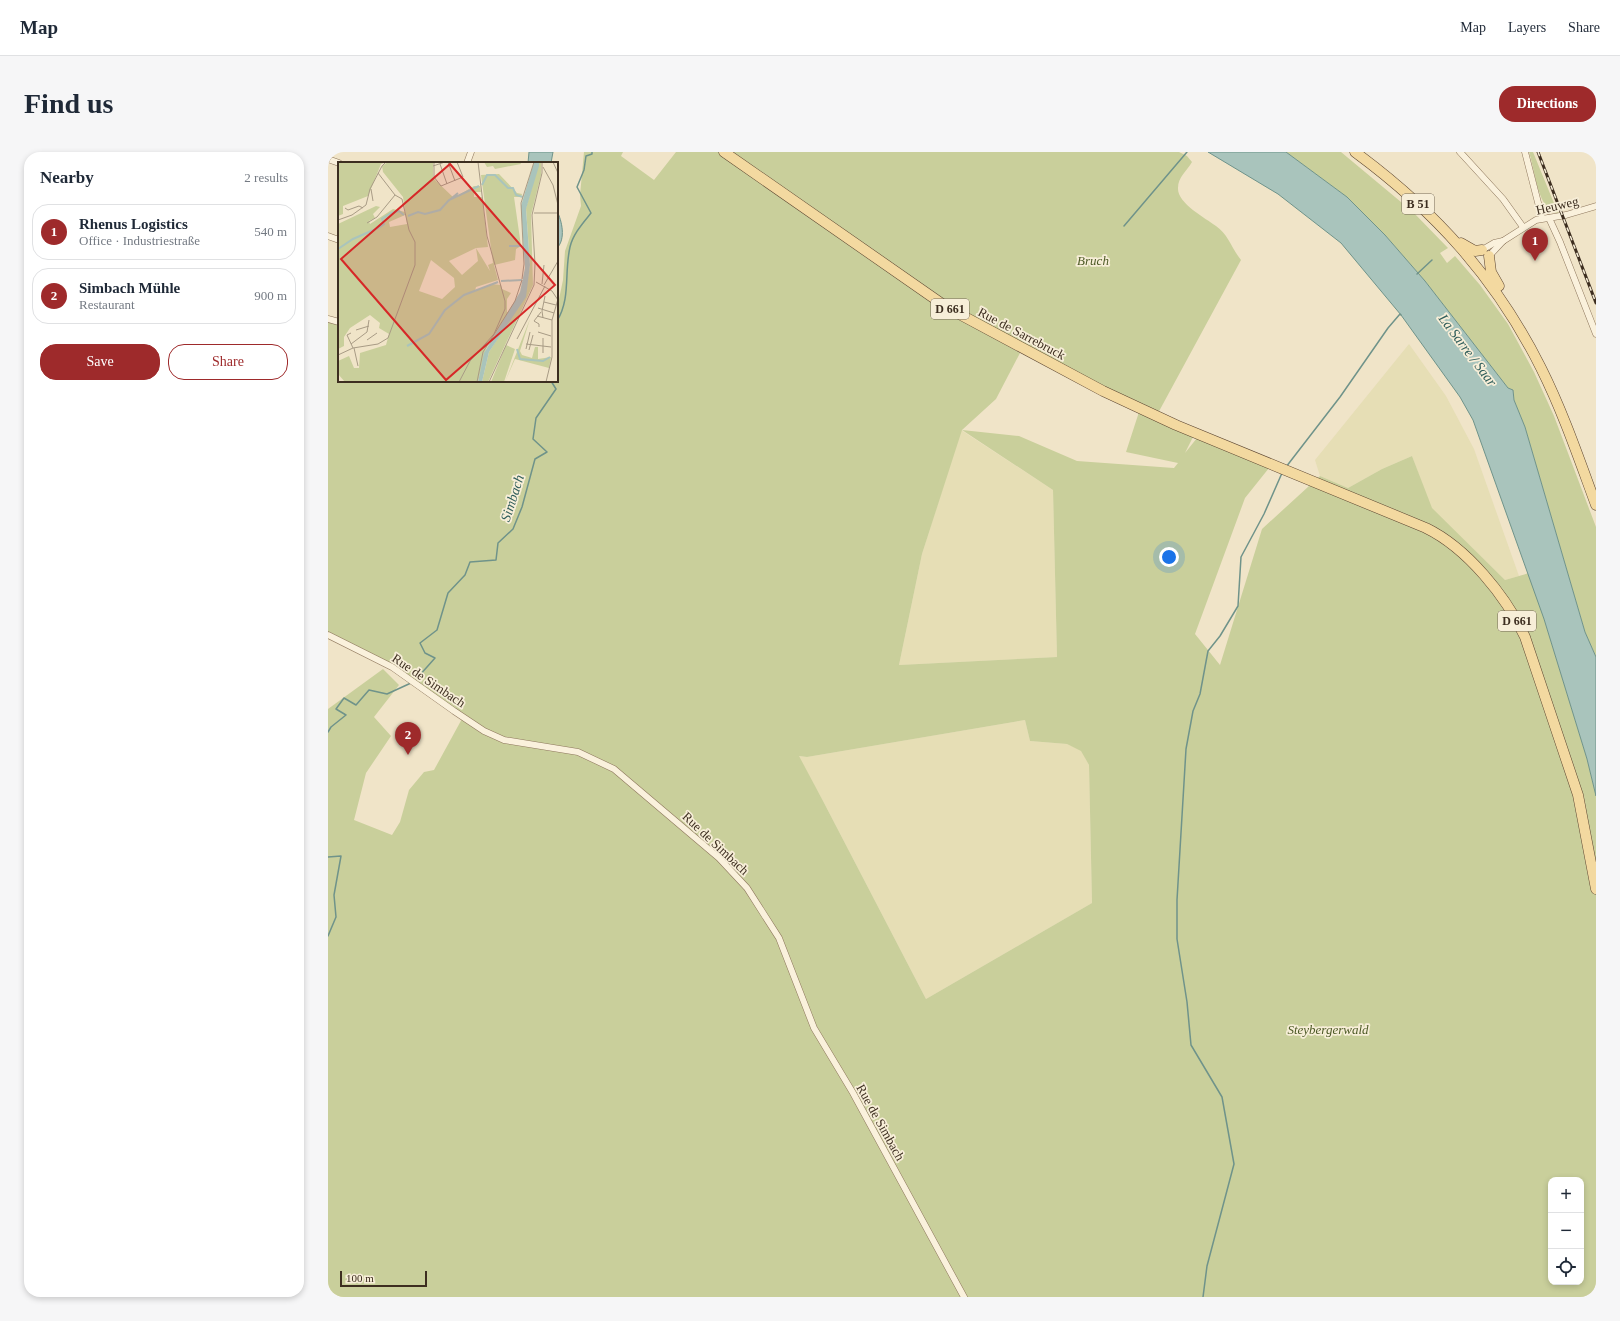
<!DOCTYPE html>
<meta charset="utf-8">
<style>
:root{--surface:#fff;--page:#f6f6f7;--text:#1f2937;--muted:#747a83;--line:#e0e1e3;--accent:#9e2a2b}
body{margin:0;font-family:"Times New Roman",serif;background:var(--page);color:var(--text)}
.controls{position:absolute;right:12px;bottom:12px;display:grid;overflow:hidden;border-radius:8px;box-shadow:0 2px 6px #0003}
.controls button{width:36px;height:36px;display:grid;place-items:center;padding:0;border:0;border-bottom:1px solid var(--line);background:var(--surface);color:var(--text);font:20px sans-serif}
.scale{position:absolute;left:12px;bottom:10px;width:87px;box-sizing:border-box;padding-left:4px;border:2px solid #3d2e20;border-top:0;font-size:11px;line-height:14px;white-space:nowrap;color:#3d2e20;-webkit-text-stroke:3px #f7eed8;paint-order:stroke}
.you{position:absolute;left:841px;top:405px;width:14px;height:14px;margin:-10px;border:3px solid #fff;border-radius:50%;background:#1a73e8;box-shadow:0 0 0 6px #1a73e833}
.badge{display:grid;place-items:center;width:26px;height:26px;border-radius:50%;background:var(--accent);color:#fff;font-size:13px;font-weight:700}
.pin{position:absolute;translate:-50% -33px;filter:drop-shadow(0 1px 2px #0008)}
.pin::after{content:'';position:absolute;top:21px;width:14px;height:12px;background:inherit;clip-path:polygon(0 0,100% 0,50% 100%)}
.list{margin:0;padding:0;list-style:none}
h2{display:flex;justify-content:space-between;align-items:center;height:52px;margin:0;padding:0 16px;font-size:17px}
h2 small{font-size:13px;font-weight:400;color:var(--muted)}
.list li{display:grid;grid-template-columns:26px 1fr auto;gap:12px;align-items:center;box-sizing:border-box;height:56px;margin:0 8px 8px;padding:0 8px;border:1px solid var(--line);border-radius:16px}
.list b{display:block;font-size:15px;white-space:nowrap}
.list p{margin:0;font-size:13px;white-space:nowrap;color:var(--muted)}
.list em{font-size:13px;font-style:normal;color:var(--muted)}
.actions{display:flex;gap:8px;padding:12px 16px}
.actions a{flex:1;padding:9px 0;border:1px solid var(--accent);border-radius:16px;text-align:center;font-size:14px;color:var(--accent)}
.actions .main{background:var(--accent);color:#fff}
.icon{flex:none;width:22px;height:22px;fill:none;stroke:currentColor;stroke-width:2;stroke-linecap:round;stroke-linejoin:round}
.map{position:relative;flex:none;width:1268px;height:1145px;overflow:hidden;border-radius:16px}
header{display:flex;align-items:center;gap:24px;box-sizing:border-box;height:56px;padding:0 20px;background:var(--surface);border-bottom:1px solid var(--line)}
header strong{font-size:19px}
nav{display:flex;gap:22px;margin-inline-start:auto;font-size:14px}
.intro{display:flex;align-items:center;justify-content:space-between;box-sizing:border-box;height:96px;padding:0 24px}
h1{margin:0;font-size:28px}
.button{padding:10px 18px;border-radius:16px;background:var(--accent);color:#fff;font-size:14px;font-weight:700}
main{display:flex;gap:24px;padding:0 24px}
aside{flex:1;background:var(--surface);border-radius:16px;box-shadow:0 2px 6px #0003}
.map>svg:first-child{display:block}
.farmland{fill:#e6deb5}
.green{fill:#c9cf9b;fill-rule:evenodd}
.water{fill:#a9c4bc;stroke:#6f938a}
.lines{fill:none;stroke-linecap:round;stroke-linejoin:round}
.stream{stroke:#6f938a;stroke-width:1.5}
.street-casing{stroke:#8d765c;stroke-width:7}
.primary-casing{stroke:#5b4430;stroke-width:11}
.street{stroke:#faf1dc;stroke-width:6}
.primary{stroke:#f3d9a0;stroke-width:10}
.rail-casing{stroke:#3d2e20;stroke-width:3}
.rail{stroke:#f7eed8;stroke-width:1.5;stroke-dasharray:4.5;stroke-linecap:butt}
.labels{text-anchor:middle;stroke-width:3.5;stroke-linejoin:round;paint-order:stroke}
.shield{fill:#f7eed8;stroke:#756857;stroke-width:1}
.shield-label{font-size:12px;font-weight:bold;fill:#3d2e20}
.street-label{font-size:13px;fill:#3d2e20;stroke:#f7eed8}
.park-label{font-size:13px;font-style:italic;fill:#4d5a26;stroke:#f7eed8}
.water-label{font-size:14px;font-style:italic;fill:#2f5d5a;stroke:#f7eed8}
.inset-river{fill:none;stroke:#a9c4bc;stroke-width:2}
.inset-road{fill:none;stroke:#a89b85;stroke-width:1}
.view{fill:#d62828;fill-opacity:0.15;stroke:#d62828;stroke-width:2}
.inset-edge{fill:none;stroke:#3d2e20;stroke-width:2}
</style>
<header>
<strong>Map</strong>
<nav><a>Map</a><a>Layers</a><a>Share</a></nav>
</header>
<div class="intro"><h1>Find us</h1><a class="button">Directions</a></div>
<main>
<aside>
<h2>Nearby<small>2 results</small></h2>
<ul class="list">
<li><span class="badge">1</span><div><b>Rhenus Logistics</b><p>Office · Industriestraße</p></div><em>540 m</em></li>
<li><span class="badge">2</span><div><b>Simbach Mühle</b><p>Restaurant</p></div><em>900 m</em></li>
</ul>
<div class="actions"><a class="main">Save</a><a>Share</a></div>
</aside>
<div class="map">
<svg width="1268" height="1145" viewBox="0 0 1268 1145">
<rect width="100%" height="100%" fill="#f0e4c8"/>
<g class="farmland">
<polygon points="1081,192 1118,244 1146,297 1191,424 1177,428 1103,356 1084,304 1054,317 1020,336 992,324 987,308"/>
<polygon points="633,278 725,338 729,505 571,513 594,402"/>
<polygon points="697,568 702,589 739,592 753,598 761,613 764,751 598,847 494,647 470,604 479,605"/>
</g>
<g class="green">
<path d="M 256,0 L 295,0 L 293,4 L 326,28 L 348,0 L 391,0 L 619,159 L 692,201 L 668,247 L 634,278 L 691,284 L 749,309 L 846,316 L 850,311 L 798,300 L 811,260 L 867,281 L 857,301 L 869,286 L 941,316 L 917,346 L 867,482 L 892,513 L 934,377 L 992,324 L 1020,336 L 1054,317 L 1084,304 L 1104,356 L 1177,428 L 1201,421 L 1216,467 L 1259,607 L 1268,644 L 1268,1145 L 0,1145 L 0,557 L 55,517 L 71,533 L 46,565 L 63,584 L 38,621 L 26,668 L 64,683 L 72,670 L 81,638 L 96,620 L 106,618 L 135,565 L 90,533 L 0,481 L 0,170 L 11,172 L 11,229 L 229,229 L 229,149 L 231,147 L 235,128 L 237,99 L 253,54 L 252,43 ZM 634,278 L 725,338 L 729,505 L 571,513 L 594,402 ZM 697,568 L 702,589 L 739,592 L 753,599 L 761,613 L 764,751 L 598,847 L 494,647 L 471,604 L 479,605 ZM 1223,1028 L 1253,1028 L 1253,1130 L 1223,1130 Z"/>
<path d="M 405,0 L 851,0 L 859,4 L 864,10 C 859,19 850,25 850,36 C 849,51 877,66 888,74 C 900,82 904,97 913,108 L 829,263 L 623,154 Z"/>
<polygon points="958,0 1013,0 1085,60 1120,96 1112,101 1119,111 1127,104 1152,133 1180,172 1206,220 1226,264 1268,375 1268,505 1257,480 1197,275 1186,248 1185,238 1180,236 1097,129 1057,83 1019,45"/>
<path d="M 1201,0 L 1205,0 L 1230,61 L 1222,59 C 1208,44 1207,19 1201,0 Z"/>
</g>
<g class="water">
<polygon points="201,0 225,0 223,11 200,11"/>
<polygon points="880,0 958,0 1019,45 1057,83 1097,129 1180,236 1185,238 1186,248 1197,275 1257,480 1268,505 1268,644 1259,607 1216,467 1145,268 1132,245 1073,163 1013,91 950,42"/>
<path d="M 229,59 C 234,69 238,87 229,96 Z"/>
</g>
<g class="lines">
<g class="stream">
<polyline points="796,74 859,0"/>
<polyline points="1089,122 1104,108"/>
<path d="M 229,169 C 243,146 236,121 242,95 C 245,82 255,71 263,61 L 249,35 L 256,18 L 258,4 L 264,2 L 264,0"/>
<polyline points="958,315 1012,245 1060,176 1072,162 1073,163"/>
<polyline points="91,524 107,506 97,501 92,491 109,478 120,441 137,423 142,410 168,408 170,391 185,377 194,355 207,307 219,300 205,287 208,266 228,237 223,229"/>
<polyline points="0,580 3,575 18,563 8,557 16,546 28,553 41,538 59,542 83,531"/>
<polyline points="0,705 13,704 6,743 8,765 0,784"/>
<polyline points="875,1145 879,1114 906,1012 894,945 863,893 859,850 849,787 849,748 858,597 865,559 872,542 880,499 892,484 910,454 913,405 936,362 954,321"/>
</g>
<g class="street-casing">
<g id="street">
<polyline points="1132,0 1175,47 1195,75"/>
<polyline points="1197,0 1214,66"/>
<polyline points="0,7 11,11"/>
<polyline points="139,11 143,0"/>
<polyline points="1221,66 1232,90 1268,182"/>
<polyline points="0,84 11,88"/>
<polyline points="1154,98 1166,91 1175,89"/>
<polyline points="1161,104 1175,89 1208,68 1238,63 1268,54"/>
<polyline points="0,167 11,170"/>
<polyline points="0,483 64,515 126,559 156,579 176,588 250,600 286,617 391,706 419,736 451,786 486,876 525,941 636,1145"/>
</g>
</g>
<g class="primary-casing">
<g id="primary">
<path d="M 396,0 L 620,156 L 775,239 L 848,273 L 1098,376 C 1139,396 1178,444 1197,485 L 1250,643 L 1268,737"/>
<path d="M 1027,0 C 1107,59 1168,126 1213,216 C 1235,260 1251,307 1268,353"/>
<polyline points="1133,91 1147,99 1154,98"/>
<polyline points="1161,104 1163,120 1171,134"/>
</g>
</g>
<use href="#street" class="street"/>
<use href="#primary" class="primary"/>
<g class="rail-casing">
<polyline id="rail" points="1210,0 1268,151"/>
</g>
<use href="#rail" class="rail"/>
</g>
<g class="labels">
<g class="shield">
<rect x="1074" y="42" width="32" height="20" rx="3"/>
<rect x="603" y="147" width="38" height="20" rx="3"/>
<rect x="1170" y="459" width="38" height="20" rx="3"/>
</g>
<g class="shield-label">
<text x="1090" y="56">B 51</text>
<text x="622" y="161">D 661</text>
<text x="1189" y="473">D 661</text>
</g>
<g class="street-label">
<text transform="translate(1229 53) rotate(-13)" y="5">Heuweg</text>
<text transform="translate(694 181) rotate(28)" y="5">Rue de Sarrebruck</text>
<text transform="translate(101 528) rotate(34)" y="5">Rue de Simbach</text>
<text transform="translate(388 691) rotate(43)" y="5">Rue de Simbach</text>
<text transform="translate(553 970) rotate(61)" y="5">Rue de Simbach</text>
</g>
<g class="park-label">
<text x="765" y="113">Bruch</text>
<text x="1000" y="882">Steybergerwald</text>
</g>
<g class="water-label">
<text transform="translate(1140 198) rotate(53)" y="5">La Sarre / Saar</text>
<text transform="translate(184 346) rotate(-72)" y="5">Simbach</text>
</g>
</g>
<g transform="translate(10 10)">
<rect width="220" height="220" fill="#f0e4c8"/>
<path d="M 0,0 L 48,0 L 43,2 L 30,34 L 5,44 L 5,52 L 0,54 ZM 50,0 L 95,0 L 95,16 L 116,36 L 136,24 L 142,24 L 143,30 L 136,30 L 136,35 L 144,35 L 150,85 L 138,86 L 152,109 L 150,103 L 155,101 L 143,13 L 161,12 L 179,31 L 184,32 L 183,35 L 176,35 L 183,84 L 178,87 L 177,98 L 156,103 L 160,118 L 138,125 L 137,129 L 153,122 L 163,123 L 164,127 L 173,131 L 169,137 L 169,150 L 171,151 L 148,187 L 140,220 L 7,220 L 0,212 L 0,199 L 11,194 L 16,206 L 21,206 L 22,191 L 48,183 L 51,172 L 41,166 L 42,161 L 32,153 L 12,166 L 6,175 L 6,184 L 0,187 L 0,62 L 38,44 L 42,45 L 35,52 L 37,56 L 31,59 L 32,62 L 55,47 L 67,50 L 67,53 L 51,60 L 52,65 L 69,62 L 65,35 L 45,10 L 44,4 ZM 138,86 L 140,99 L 124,113 L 111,99 ZM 93,98 L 116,116 L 117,125 L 104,137 L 81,129 ZM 146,0 L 182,0 L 183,2 L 157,7 L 155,4 L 149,5 ZM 201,0 L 203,0 L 203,13 L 193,53 L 195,123 L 150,220 L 144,220 L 151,190 L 187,134 L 192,103 L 188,46 ZM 192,157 L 182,189 L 184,193 L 194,196 L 197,185 L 200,185 L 200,197 L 213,195 L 211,206 L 177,197 L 167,220 ZM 168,183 L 177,187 L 166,220 L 153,220 Z" fill="#c9cf9b" fill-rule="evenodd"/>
<path d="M 196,0 L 201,0 L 201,4 L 188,47 L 192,103 L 188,135 L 151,190 L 144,220 L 140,220 L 146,191 L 182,130 L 187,106 L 183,44 Z" fill="#a9c4bc"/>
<path class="inset-river" d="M 144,23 L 149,13 L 157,13 L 170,26 L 175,26 L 178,33 L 185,35M 109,40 L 120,31M 70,54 L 80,50 L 87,52 L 102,48 L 111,38 L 141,24M 171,84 L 184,84M 0,87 L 15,77 L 40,66 L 46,62 L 44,57 L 53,51 L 61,49 L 66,53M 163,119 L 184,118M 69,184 L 91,172 L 107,148 L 126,133 L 160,120M 179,187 L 182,197 L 205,199 L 212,195"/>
<path class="inset-road" d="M 96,0 L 96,15 L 103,24 L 125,15 L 119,0M 110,0 L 117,19M 215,0 L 220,11M 102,2 L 109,22M 95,4 L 107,0M 205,5 L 215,23 L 220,43M 33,27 L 35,39M 7,46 L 10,48 L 21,44 L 25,46M 196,51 L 220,51M 0,58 L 14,53 L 28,43 L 32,27 L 44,4 L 48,0M 29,61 L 39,55 L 57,33M 184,117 L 186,102 L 183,41 L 196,0M 198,120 L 214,129 L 220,138M 204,122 L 206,103M 206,123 L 220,99M 206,140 L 218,143M 200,146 L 216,151M 199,154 L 214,158M 205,156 L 204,149 L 207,134M 201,165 L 201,162 L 196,159 L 203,150M 18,168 L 31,164M 200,170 L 213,174M 13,171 L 9,173 L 15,186M 205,176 L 205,191M 179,177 L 207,124M 29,178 L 39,171M 13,182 L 29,170 L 31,158M 188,182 L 213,185M 16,186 L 20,204M 188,187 L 192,170M 191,188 L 195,173M 0,193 L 15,186 L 40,182 L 50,176 L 77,103 L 77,80 L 71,68 L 64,37 L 57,33 L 40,11M 121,220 L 132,199 L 156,172 L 167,147 L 167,139 L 149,74 L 140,0M 139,220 L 145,190 L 177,139 L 184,118M 151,220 L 196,123 L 197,102 L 194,53 L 204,11 L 204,0M 208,220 L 214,195 L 214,158 L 220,137"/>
<path class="view" d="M 112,2 L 217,123 L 108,218 L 3,97 Z"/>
<rect width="220" height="220" class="inset-edge"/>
</g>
</svg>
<div class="controls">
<button>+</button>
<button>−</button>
<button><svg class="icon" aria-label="locate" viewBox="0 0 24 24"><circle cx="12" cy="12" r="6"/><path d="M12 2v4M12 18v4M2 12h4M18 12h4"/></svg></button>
</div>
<div class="scale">100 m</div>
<div class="you"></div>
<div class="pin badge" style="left:1207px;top:109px">1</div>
<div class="pin badge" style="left:80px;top:603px">2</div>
</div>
</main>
